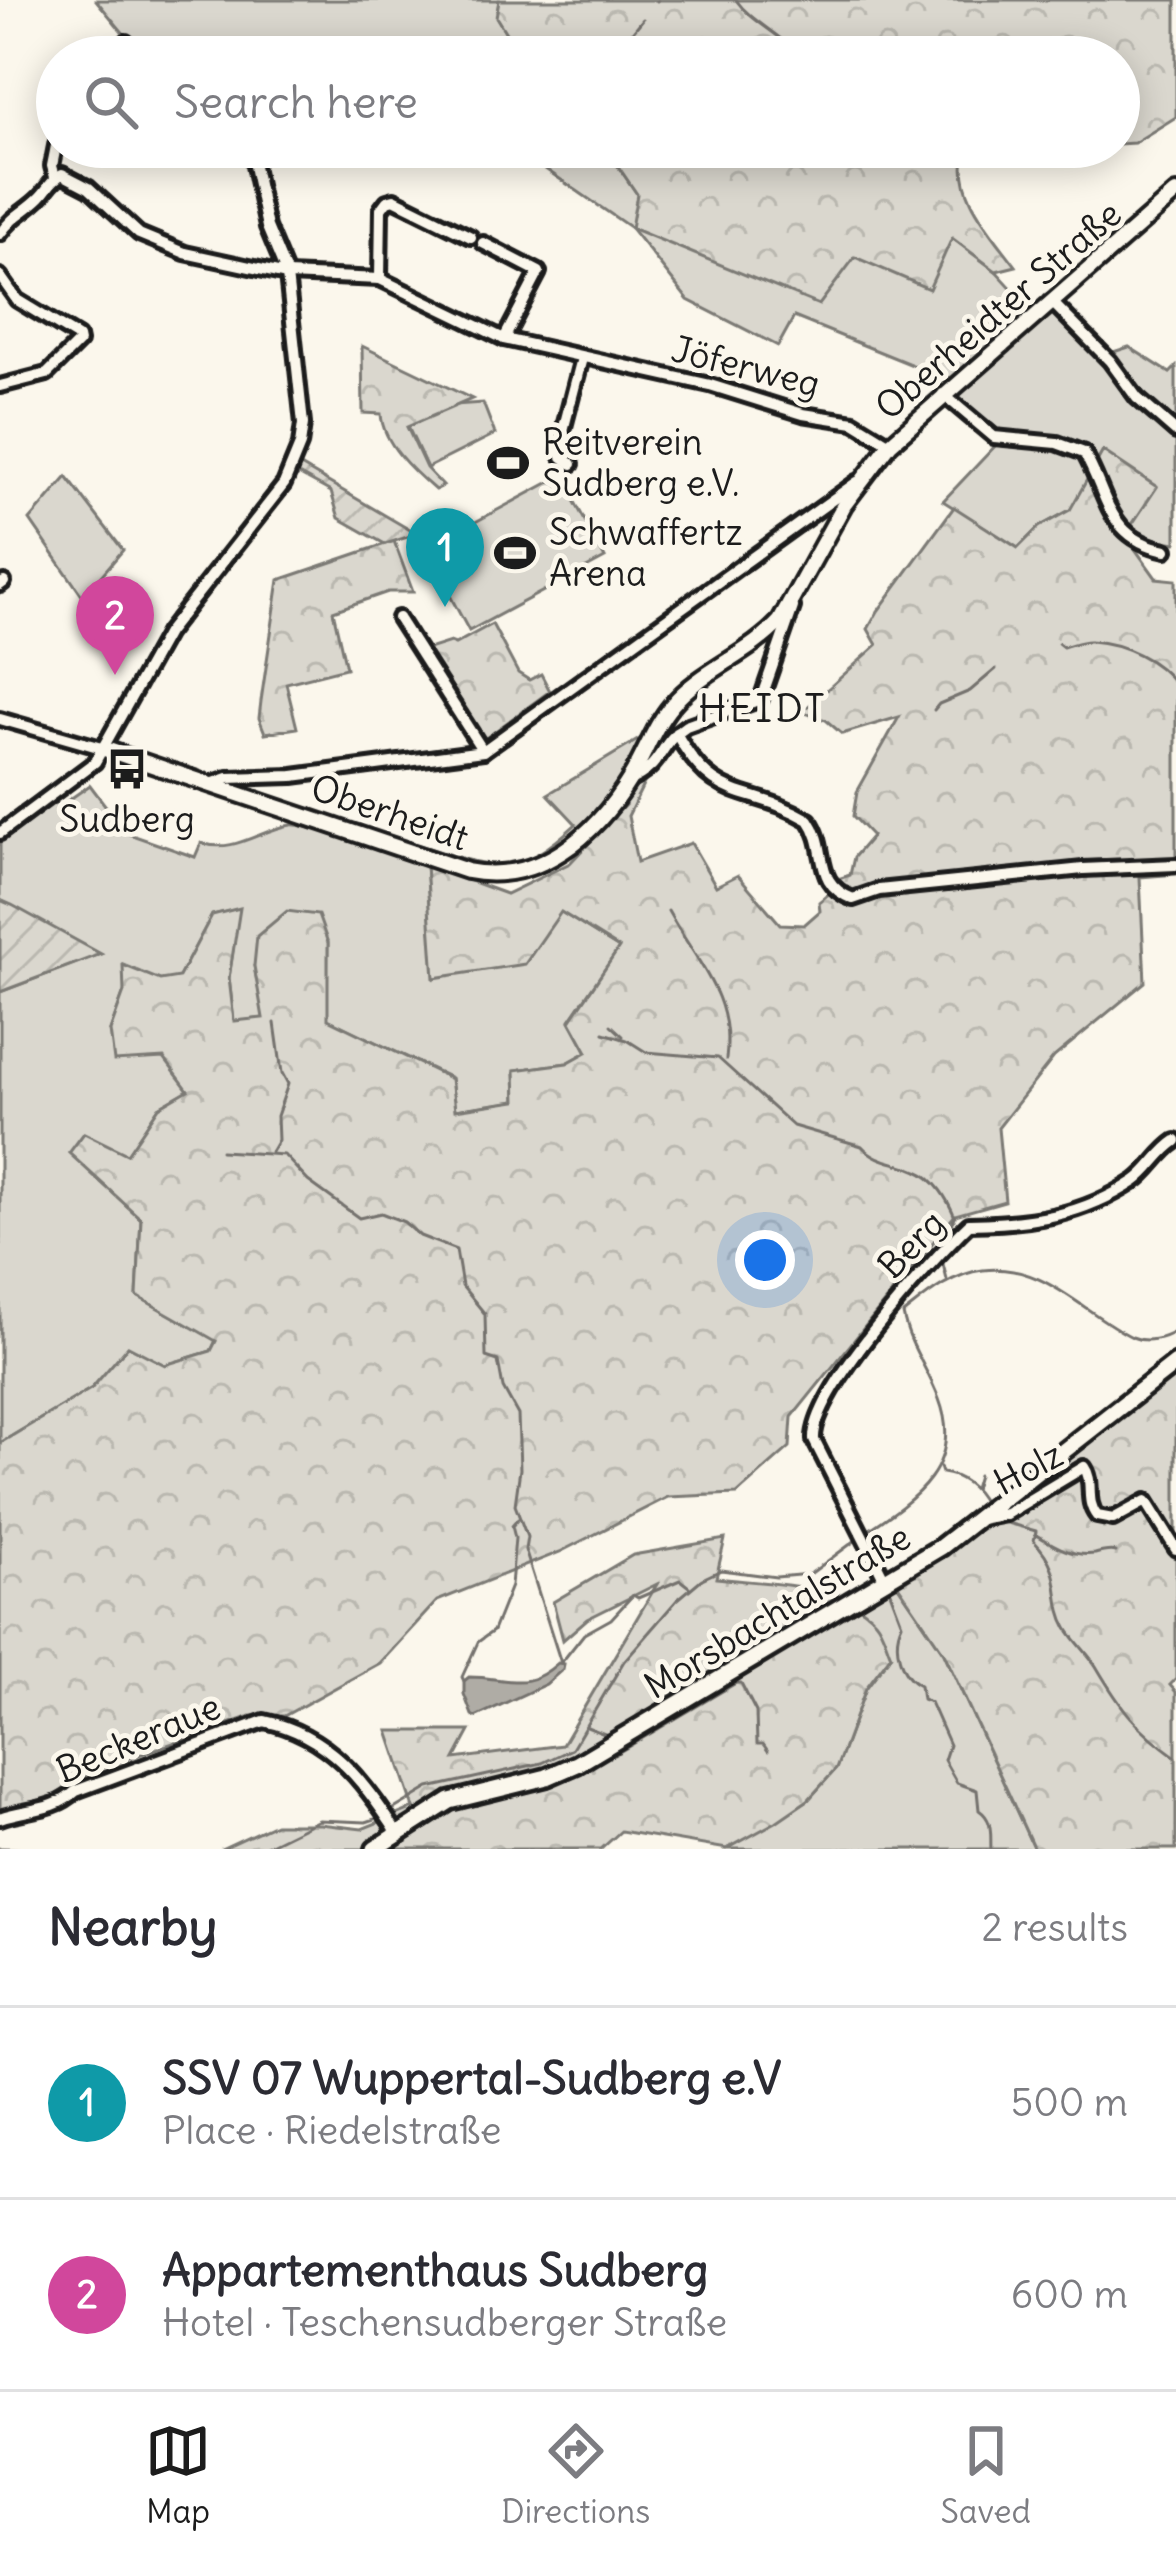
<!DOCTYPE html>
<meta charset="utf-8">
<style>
:root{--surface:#fff;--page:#f7f7f7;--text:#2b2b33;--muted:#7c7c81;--line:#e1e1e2;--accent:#1c1c1c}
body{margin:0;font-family:Delius,sans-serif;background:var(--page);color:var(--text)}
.you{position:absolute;left:765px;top:1260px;width:42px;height:42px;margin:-30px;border:9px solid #fff;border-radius:50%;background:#1a73e8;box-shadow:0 0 0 18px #1a73e833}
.badge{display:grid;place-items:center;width:78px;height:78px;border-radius:50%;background:var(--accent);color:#fff;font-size:39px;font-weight:700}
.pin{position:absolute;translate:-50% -99px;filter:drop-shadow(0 3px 6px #0008)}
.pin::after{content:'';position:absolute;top:63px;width:42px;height:36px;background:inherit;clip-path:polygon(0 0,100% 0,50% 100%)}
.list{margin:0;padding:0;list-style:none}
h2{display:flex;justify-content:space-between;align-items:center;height:156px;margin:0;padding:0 48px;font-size:51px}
h2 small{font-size:39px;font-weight:400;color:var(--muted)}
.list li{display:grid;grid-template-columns:78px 1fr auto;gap:36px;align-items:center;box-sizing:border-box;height:192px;padding:0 48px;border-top:3px solid var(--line)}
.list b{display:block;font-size:45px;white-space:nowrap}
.list p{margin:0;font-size:39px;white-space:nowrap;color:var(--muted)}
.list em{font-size:39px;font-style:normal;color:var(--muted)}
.icon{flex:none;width:66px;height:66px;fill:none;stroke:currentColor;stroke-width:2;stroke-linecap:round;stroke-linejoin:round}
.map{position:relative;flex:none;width:1176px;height:1849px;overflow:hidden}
.search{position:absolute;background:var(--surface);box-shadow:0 6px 30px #0003;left:36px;right:36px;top:36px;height:132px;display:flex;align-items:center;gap:30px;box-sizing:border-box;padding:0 42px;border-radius:66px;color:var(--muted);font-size:45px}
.sheet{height:540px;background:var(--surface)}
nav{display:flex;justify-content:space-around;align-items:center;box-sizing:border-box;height:168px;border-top:3px solid var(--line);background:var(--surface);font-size:33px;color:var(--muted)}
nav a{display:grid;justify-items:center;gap:6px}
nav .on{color:var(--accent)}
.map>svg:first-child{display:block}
.grass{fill:#dad7ce;stroke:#7b7a75;stroke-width:3}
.forest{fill:url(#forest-crowns);stroke:#7b7a75;stroke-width:3}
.garden{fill:url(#garden-furrows);stroke:#7b7a75;stroke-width:3}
.water{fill:#afaca5;stroke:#74726e;stroke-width:3}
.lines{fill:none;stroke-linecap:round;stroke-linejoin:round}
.stream{stroke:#74726e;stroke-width:3}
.minor-casing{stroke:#1c1c1c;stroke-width:20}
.tertiary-casing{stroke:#1c1c1c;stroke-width:22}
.secondary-casing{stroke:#1c1c1c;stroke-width:24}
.minor{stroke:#fbf7ec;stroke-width:10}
.tertiary{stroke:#fbf7ec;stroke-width:14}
.secondary{stroke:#fbf7ec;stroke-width:15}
.labels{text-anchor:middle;stroke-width:10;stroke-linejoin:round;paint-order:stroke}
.street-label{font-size:36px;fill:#1c1c1c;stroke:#fbf7ec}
.poi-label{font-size:36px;fill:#1c1c1c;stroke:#fbf7ec;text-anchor:start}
.neighbourhood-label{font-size:39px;letter-spacing:3px;fill:#1c1c1c;stroke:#fbf7ec}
</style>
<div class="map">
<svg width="1176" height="1849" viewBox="0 0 1176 1849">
<defs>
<pattern id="forest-crowns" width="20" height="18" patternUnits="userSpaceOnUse" patternTransform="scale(3)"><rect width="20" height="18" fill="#dad7ce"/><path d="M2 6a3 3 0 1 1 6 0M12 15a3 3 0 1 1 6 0" fill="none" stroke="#bab8b0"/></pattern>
<pattern id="garden-furrows" width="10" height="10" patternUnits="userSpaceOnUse" patternTransform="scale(3)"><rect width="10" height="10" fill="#dad7ce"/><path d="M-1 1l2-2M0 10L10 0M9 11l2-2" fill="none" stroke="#bab8b0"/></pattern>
</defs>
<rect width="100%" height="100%" fill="#fbf7ec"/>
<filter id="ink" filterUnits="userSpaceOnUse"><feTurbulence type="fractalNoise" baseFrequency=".00833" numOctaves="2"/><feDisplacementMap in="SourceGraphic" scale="24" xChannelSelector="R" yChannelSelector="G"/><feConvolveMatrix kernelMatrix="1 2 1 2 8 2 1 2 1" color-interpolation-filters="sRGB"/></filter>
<g filter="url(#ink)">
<g class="grass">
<polygon points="96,0 499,0 497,18 514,46 527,57 151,57 130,41"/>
<polygon points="522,147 605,147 637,194 855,257 952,238 996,271 1041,320 1061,306 1104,355 1129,347 1170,373 1176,367 1176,543 1125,535 1070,510 1039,527 1018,548 943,501 998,443 956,398 947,379 794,317 778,346 688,300 631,228 541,166"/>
<polygon points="483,403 495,434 427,468 408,427 454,405"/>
<polygon points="561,476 605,558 469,631 425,549"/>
<polygon points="67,477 123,550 83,597 30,520"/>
<path d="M 646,735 C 638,774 576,842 538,861 C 527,867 505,871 492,871 C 469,871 441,857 419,850 L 419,845 C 495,868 513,882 576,824 L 548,794 Z"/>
<path d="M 90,785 L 126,833 L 195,857 L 201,843 C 235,854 259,830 291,825 C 305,822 404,858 426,865 L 435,978 L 561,912 L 619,948 L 570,1020 L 587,1052 L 567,1063 L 515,1070 L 516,1101 L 455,1110 L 451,1078 L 327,1019 L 328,943 L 254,966 L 264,1018 L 234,1022 L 229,978 L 239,909 L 212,915 L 179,977 L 124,992 L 110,1031 L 165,1057 L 189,1090 L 159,1107 L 127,1155 L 70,1153 L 141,1219 L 137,1296 L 216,1340 L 211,1351 L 165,1365 L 128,1347 L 92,1388 L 0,1443 L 0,992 L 100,954 L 0,900 L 0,839 L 53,800 L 60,806 Z"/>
<polygon points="893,1578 944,1653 1034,1849 727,1849 808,1800 836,1769 866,1688 890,1655 855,1603"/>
</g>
<g class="forest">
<polygon points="499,0 1176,0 1176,117 1134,143 1119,144 1119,57 527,57 514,46 496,17"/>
<path d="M 605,147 L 967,147 C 950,191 992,233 1016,266 L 996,271 L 952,238 L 929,289 L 855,257 L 819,305 L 631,228 L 637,194 Z"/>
<path d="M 362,346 L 472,399 L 407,427 L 426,468 L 443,486 L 435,490 C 413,471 383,444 381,414 L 363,413 Z"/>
<polygon points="1103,451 1157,487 1125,535 1156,578 1176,580 1176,874 1140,877 1145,982 1054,1057 998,1128 1005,1201 955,1215 792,1417 790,1447 737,1494 668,1497 560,1552 437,1601 380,1663 284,1716 251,1716 92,1771 55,1795 0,1813 0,1443 92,1388 128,1346 165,1365 211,1351 216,1341 137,1296 141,1219 69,1153 84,1133 127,1154 159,1107 188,1090 164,1058 114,1061 110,1031 124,992 123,965 160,980 179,977 212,915 240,908 229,978 234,1021 263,1018 254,966 257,936 287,911 318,915 328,943 328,1019 451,1079 455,1110 516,1101 515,1070 567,1063 587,1052 570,1021 619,948 561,912 525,964 434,978 426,865 506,894 570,863 625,805 621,801 647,777 628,816 637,862 691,843 716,886 738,875 780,924 804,925 820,911 819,902 831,892 824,879 831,874 838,879 850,875 854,857 872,836 853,816 857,792 899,717 842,734 826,720 802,712 877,645 868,629 878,611 954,507 1018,548 1039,527 1070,510"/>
<polygon points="394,541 413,592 388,592 333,611 346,668 286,683 297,728 265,733 259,718 261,701 279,580"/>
<polygon points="492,624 518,673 529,680 541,674 550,691 483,740 425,650 450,642 455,644"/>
<polygon points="1176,1368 1176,1679 1170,1685 1176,1692 1176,1849 1034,1849 944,1653 893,1578"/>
<path d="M 725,1539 L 716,1578 C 765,1584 839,1582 875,1620 C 883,1629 886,1644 891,1655 L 866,1688 L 836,1769 L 808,1800 L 776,1822 L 727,1849 L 621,1831 L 601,1849 L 221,1849 L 275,1824 L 320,1824 L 362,1829 L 414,1808 L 388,1731 L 470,1731 L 455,1759 L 562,1745 L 657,1584 L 587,1619 L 563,1640 L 553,1602 L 633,1555 Z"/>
</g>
<g class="garden">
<polygon points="299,465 417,534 385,544 339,518 331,492 300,475 294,478"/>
<polygon points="0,900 12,905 101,954 0,992"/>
</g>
<path class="water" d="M 558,1663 L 564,1664 L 563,1669 L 546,1684 L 475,1717 L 472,1715 L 464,1694 L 464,1681 L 469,1677 C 509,1677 525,1693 558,1663 Z"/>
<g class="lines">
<g class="stream">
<path d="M 736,0 C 753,24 783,34 798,57"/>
<polyline points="657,1 658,0"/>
<polyline points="612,57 643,19"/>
<path d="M 1058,643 L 1063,647 C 1072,645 1081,640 1091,641 C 1122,643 1159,660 1176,685"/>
<polyline points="934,710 939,704 970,691 996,669"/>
<path d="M 668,911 C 697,963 734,997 726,1059"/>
<polyline points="611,1025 623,1036"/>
<path d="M 604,1033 L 627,1040 L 646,1052 L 718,1058 L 793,1126 L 862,1146 C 876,1162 899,1162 917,1171 C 935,1178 948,1200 955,1217 L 946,1240"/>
<polyline points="221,1151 284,1155 308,1181 359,1218 381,1213 404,1222 420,1236 456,1250 462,1286 485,1314 486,1357 498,1361 503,1388 518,1415 520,1469 515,1505 527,1537 525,1550 561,1663 584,1634 611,1619 633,1595 638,1598 680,1580 689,1587"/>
<polyline points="271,1152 278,1140 277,1116 288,1084 282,1073 275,1023"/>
<polyline points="943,1264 947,1280"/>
<path d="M 940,1467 L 942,1473 C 960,1475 976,1487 984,1504"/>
<polyline points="974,1489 978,1475"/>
<path d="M 1003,1522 L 1036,1531 L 1034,1541 C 1066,1574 1050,1598 1067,1628 C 1075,1642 1088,1653 1096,1666 C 1122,1710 1136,1728 1176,1757"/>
<path d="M 867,1531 C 916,1499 964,1465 939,1399 C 928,1369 909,1346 903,1314 C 927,1295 951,1274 983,1270 C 1043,1262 1083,1313 1132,1337 C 1146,1343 1163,1339 1176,1331"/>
<polyline points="871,1533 889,1568"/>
<path d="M 1037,1535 C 1055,1546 1072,1557 1095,1554 C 1102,1552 1109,1550 1116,1552"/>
<path d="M 889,1589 L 902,1623 C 892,1643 899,1675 920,1685 L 922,1699 L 930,1702 L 949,1745 L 944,1760 L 957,1783 L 977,1790 L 979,1810 C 994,1820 990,1836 991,1849"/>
<polyline points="464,1681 462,1677 478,1642 493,1631 511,1586 515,1538 512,1526 518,1519"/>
<polyline points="587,1727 607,1735"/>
<polyline points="614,1755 736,1683 741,1683 756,1712 757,1744 763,1744 768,1751"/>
<polyline points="389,1812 429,1788 542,1763 572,1749 624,1661 677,1600 702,1579 721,1570 776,1577 810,1574 860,1537"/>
<polyline points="0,1848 42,1849"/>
<polyline points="260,1849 319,1820 366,1822 381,1817"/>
</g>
<g class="minor-casing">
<g id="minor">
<polyline points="115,57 126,42"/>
<polyline points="55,177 52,166 57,141"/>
<path d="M 0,234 C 14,214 25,212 40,197 C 49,188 50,181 62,174 L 89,188 L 139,234 L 185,253 L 287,275 L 380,279 L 504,339 L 710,385 L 803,414 L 854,422 L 890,444"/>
<polyline points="483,243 539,272 504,339"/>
<polyline points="0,276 17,300 78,337 79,342 47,374 0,386"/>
<polyline points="380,279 381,209 387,201 394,199 471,237"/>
<polyline points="1051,301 1110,361 1137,398 1176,432"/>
<path d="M 943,394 L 994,437 L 1057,443 L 1084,453 C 1109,496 1107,539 1166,550"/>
<polyline points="572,464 562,457 559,446 582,358"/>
<polyline points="0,585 4,582"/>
<polyline points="398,618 483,751"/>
<polyline points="0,719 105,749"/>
<path d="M 676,733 C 716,807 748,784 809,820 C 830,850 811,882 853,899 L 879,890 L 1083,869 L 1176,865"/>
<path d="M 628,781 C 664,766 658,744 686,726 L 761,699 L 793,607"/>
<polyline points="211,784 228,778 293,776 483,751 857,482"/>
<polyline points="0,833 95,762 167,633 284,484 300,445 303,424 287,275 267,227 253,161 264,147"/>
<path d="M 980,1519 L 1006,1514 L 1084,1467 C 1095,1482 1084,1500 1097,1516 L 1113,1519 L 1146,1501 L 1176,1549"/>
<path d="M 886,1582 L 814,1440 C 811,1392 932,1259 969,1224 C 1031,1223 1082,1216 1135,1181 C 1151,1170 1159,1152 1176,1141"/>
<path d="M 0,1818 C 28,1808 53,1812 76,1791 L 264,1721 C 328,1734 364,1781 398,1834"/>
</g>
</g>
<g class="tertiary-casing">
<path id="tertiary" d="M 105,749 L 467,871 C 539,885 595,836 631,777 C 645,754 654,726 672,705 C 701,670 749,655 780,621 L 844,505 L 890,444 L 1176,193"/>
</g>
<g class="secondary-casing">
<polyline id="secondary" points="375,1849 450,1801 547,1777 577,1764 941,1547 1176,1363"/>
</g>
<use href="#minor" class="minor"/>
<use href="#tertiary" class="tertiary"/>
<use href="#secondary" class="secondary"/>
</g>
</g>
<defs>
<g id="stadium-bare" transform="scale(3.24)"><path d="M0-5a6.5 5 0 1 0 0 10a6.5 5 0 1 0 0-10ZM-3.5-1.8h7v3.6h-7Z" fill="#1c1c1c" stroke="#fbf7ec" stroke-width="2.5" paint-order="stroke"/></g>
<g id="bus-bare" transform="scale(3.24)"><path d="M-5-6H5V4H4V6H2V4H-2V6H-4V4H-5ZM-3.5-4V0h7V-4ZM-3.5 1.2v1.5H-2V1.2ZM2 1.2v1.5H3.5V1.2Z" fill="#1c1c1c" stroke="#fbf7ec" stroke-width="2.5" paint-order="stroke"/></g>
</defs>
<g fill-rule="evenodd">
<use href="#stadium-bare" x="508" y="463"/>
<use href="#stadium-bare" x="515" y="553"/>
<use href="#bus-bare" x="127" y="769"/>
</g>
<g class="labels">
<g class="street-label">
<text transform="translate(998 310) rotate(-41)" y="13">Oberheidter Straße</text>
<text transform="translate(746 366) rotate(14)" y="13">Jöferweg</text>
<text transform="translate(390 812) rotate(19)" y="13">Oberheidt</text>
<text transform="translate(911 1244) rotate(-46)" y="13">Berg</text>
<text transform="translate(1028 1468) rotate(-28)" y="13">Holz</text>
<text transform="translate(777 1611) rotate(-31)" y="13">Morsbachtalstraße</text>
<text transform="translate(138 1738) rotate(-23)" y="13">Beckeraue</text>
</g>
<g class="poi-label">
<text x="542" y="455">Reitverein<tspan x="542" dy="41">Sudberg e.V.</tspan></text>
<text x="549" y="545">Schwaffertz<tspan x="549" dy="41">Arena</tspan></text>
<text x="127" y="832" text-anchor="middle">Sudberg</text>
</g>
<g class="neighbourhood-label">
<text x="763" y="722">HEIDT</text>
</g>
</g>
</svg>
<div class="you"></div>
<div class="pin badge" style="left:445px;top:607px;background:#0f9aa8">1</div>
<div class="pin badge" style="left:115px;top:675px;background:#d1479c">2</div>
<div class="search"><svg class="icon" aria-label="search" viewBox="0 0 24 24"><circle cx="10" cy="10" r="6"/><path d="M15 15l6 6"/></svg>Search here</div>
</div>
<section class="sheet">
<h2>Nearby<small>2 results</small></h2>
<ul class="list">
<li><span class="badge" style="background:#0f9aa8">1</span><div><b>SSV 07 Wuppertal-Sudberg e.V</b><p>Place · Riedelstraße</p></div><em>500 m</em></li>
<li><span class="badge" style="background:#d1479c">2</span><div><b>Appartementhaus Sudberg</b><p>Hotel · Teschensudberger Straße</p></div><em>600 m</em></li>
</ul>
</section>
<nav>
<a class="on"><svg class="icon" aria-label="map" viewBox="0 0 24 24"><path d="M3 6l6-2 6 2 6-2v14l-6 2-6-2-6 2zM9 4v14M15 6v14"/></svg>Map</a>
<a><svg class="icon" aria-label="directions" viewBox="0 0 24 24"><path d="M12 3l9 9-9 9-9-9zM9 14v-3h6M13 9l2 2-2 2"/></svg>Directions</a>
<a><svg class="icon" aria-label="saved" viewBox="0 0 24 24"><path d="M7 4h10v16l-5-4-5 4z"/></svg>Saved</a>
</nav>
